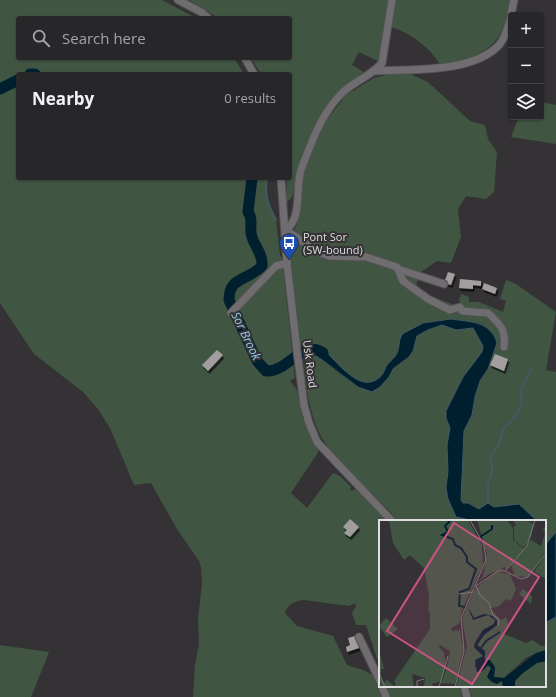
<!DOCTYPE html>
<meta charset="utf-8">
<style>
:root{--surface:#272628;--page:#333234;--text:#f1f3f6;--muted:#a4a5a8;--line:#434345}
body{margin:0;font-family:"Open Sans",sans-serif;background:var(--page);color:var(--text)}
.controls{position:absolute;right:12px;top:12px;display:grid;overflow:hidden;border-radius:4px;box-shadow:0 1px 3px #0004}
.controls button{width:36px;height:36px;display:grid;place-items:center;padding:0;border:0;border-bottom:1px solid var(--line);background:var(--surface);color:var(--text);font:20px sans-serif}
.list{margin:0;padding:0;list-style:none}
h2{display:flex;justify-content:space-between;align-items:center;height:52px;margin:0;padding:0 16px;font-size:17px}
h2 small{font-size:13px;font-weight:400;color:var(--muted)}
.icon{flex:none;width:22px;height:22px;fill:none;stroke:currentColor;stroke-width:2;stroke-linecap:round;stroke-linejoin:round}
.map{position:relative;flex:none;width:556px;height:697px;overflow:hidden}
.search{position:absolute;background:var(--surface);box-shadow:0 1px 3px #0004;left:16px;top:16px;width:276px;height:44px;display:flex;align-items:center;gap:10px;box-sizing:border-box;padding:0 14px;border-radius:4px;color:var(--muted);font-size:15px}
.panel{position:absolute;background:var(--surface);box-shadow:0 1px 3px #0004;left:16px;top:72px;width:276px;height:108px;border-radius:4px}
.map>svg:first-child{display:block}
.green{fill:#405643}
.water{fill:#00202f;stroke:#435964}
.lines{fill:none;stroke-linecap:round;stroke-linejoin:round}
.stream{stroke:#435964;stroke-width:2}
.river{stroke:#00202f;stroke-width:11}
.building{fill:#a29e9f;filter:url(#shadow)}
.minor-casing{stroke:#535154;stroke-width:9}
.minor{stroke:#6f6d70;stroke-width:7}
.labels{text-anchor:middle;stroke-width:4;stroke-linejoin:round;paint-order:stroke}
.poi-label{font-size:11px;fill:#dfdee0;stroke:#343235;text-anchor:start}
.street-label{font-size:11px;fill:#dfdee0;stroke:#343235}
.water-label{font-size:12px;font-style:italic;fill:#8bcbeb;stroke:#343235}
.inset-river{fill:none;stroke:#00202f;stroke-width:2}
.inset-road{fill:none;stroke:#787779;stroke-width:1}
.view{fill:#cb5383;fill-opacity:0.15;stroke:#cb5383;stroke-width:2}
.inset-edge{fill:none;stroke:#dfdee0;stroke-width:2}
</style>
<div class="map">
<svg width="556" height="697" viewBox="0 0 556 697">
<defs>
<filter id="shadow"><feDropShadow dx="1.5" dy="3" stdDeviation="0" flood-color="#0009"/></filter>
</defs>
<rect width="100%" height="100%" fill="#343235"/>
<g class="green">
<path d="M 0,0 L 162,0 L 196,18 L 18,18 L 18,58 L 234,58 L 244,74 L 18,74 L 18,178 L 267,178 L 266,195 L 268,204 L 276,220 L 280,255 L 282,258 L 295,378 L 290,381 L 297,390 L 302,416 L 319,451 L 291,493 L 307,508 L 333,473 L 340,476 L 351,487 L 350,489 L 352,491 L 355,489 L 376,507 L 388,521 L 380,521 L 380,668 L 366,625 L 356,625 L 352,613 L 356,606 L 355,603 L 349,606 L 304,600 C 295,601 287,604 285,613 L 297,626 L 333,636 L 347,665 C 371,673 375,671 384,697 L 193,697 L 195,665 L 199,644 L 198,619 L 202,584 L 201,567 L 199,561 L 177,529 L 151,483 L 134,485 L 110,428 L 98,409 L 83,392 L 34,354 L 0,303 Z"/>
<polygon points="189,0 389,0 378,61 359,52 352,65 364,72 362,76 316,124 302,154 292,197 286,203 287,178 290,178 290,74 261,74 251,58 290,58 290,18 218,18"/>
<path d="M 396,0 L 511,0 C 504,45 483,59 440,64 C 429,47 411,33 391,27 Z"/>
<path d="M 398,72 L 408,73 L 428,82 L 470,121 L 485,125 L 488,139 L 497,152 L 494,192 L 486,199 L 466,196 L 458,209 L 461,237 L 451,263 L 437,261 L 421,272 L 414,290 L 463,308 L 459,300 L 461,294 L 469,297 L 469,302 L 479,302 L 503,312 L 506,301 L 500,299 L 506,280 L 516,284 L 556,312 L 546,370 L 556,372 L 556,532 L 546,544 L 545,521 C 534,521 529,515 523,507 L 494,507 L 487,504 L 484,508 L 476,509 L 474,505 L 463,503 L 461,500 L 464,431 L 472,415 L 475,397 L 480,381 L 488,369 L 497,343 L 486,327 L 480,323 L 451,319 L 423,323 L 400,344 L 395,357 L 387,365 L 382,376 L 369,384 L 362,383 L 341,368 L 322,348 L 310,350 L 338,373 L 358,387 L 380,387 L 389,377 L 393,369 L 409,357 L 413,351 L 417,336 L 428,330 L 442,325 L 456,330 L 473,328 L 483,346 L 482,352 L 463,377 L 446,411 L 446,418 L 450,428 L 447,445 L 448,471 L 446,488 L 448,499 L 456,516 L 474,521 L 398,521 C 376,494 339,468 322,438 C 308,412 305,381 303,352 L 301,353 L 290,250 L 293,235 L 299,217 L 302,181 L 308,159 L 326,121 L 346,95 L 374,78 Z"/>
<polygon points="541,102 556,105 556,144 511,137 519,117 541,117"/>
<polygon points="556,617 556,697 472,697 469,686 545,686 545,623"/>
<polygon points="0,645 49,652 31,697 0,697"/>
<polygon points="386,686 459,686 462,697 389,697"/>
</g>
<g class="water">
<path d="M 451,319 C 470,322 491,321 497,343 L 488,369 L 480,381 L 475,397 L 472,415 L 464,431 L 461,500 L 463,503 L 468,503 L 479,509 L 488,503 L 494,507 L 519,504 L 537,521 L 474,521 L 456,517 L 448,499 L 446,488 L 448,471 L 447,445 L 450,428 L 446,418 L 446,411 L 463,377 L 482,352 L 483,346 L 473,328 L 456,330 L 442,325 L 428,330 L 417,336 L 413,351 L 409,357 L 393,369 L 389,377 L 380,387 L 372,392 L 358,387 L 309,350 L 322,348 C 336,360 361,397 381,376 C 384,373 385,368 387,365 C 390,361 395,358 397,353 C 400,347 398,337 404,333 L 423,323 Z"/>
<polygon points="556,532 556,617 545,623 545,545"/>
</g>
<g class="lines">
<g class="stream">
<path d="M 267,178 C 264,194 268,205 276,220"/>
<polyline points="488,503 488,483 492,472 491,455 498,446 504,428 514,418 522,404 521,389 531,370"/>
</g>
<g class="river">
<polyline points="30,74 35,74"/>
<polyline points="0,89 18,80"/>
<path d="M 252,178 L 248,212 C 253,218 250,226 251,233 C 253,246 263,252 262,266 C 248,281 229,276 229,300 L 257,361 L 266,371 C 287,373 303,338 323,353"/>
</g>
</g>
<g class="building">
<polygon points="448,272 455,274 451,285 444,283"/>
<polygon points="460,279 481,281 481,286 473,285 473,289 459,288"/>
<polygon points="484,283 497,288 495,294 482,289"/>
<polygon points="217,350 223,355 208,371 202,365"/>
<polygon points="495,354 508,359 504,371 490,365"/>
<polygon points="350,519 359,527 350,537 344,533 347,530 343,527"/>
<polygon points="355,636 359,648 347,652 346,647 350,645 348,638"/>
</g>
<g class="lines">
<g class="minor-casing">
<g id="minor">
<polyline points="178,0 201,12 208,18"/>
<path d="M 392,0 L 382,63 C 371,76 355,81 343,92 C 322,112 312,141 302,167 C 294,185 304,216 286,230 L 316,251 L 329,256 L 366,257 L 397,267 L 403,281 L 428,299 L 450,310 L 460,307 L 462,311 L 488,313 C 501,325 506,330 504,347"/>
<polyline points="511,15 514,0"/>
<polyline points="245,58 254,74"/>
<path d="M 376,71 C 412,69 473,73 499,45 C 506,37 508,26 511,17"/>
<polyline points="281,178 287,263 297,351 304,405 309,423 317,442 392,521"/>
<polyline points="398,269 444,284"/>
<polyline points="231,313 276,266 287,263"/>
<polyline points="359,637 380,681"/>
<polyline points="382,686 386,697"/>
<polyline points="464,686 467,697"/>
</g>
</g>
<use href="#minor" class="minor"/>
</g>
<defs>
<g id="bus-pin" transform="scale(1)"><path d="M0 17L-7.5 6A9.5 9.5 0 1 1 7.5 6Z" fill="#1a4fb4" stroke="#343235"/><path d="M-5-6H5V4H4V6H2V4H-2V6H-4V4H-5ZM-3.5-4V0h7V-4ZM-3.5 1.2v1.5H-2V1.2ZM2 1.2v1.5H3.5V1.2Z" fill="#fff"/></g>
</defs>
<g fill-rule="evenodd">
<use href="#bus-pin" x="289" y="243"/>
</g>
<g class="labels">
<g class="poi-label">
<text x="303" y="241">Pont Sor<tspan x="303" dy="13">(SW-bound)</tspan></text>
</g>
<g class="street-label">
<text transform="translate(310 364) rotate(83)" y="4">Usk Road</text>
</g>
<g class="water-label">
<text transform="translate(246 336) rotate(64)" y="4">Sor Brook</text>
</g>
</g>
<g transform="translate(379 520)">
<rect width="167" height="167" fill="#343235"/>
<path d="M 10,0 L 89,0 L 103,25 L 104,45 L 83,90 L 80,104 L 72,108 L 73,111 L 81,110 L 84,130 L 76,164 L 62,163 L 68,147 L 71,131 L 61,125 L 60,127 L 65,133 L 67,146 L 62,161 L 53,164 L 54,167 L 45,167 L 46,158 L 33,154 L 35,167 L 3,167 L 1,163 L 0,130 L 5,149 L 2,149 L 1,155 L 5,163 L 8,160 L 15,166 L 17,165 L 15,161 L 51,109 L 51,93 L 49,91 L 50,76 L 45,48 L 31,35 L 25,40 L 14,23 ZM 98,0 L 128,0 L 134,8 L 134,20 L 145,29 L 127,49 L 125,46 L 123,50 L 112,53 L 99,62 L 104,56 L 108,34 ZM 134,0 L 148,1 L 155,4 L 152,17 L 145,28 L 135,20 L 135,7 L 137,5 ZM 164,8 L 167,8 L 167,31 L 149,57 L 136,56 L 132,45 L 152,20 L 162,26 L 166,13 ZM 167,34 L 167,59 L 155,52 ZM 117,52 L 131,54 L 137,69 L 132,81 L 127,79 L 119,87 L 111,88 L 122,100 L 127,97 L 130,105 L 123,113 L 147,123 L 154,120 L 162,126 L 167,125 L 167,130 L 148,137 L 125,158 L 115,157 L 116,147 L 113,142 L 106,140 L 106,131 L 98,125 L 105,115 L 118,105 L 118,101 L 113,96 L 104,94 L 95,98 L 89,88 L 94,99 L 109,95 L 116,100 L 116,103 L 103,111 L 96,122 L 95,127 L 104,136 L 103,139 L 98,139 L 95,147 L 105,150 L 109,145 L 113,148 L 108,157 L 118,164 L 123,161 L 124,167 L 77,167 L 88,126 L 83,99 L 95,70 ZM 144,69 L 153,76 L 152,84 L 140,74 ZM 7,98 L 19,109 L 8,117 L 0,106 ZM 167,141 L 167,167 L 136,167 L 136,161 L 144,152 L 158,143 Z" fill="#405643"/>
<path d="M 89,87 L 95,98 L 106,94 L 113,96 L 118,101 L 118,105 L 105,115 L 98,125 L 106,131 L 106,140 L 111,140 L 116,148 L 115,157 L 125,158 L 157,133 L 167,130 L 167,141 L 158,143 L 144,153 L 136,161 L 136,167 L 124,167 L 123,161 L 118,164 L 113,162 L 108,157 L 112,148 L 109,145 L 102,152 L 98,152 L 96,140 L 104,136 L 95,127 L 96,124 L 104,110 L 115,104 L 116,100 L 109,95 L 94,100 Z" fill="#00202f"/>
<path class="inset-river" d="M 72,0 L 66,6 L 69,12 L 63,15 L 74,19 L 76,25 L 82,28 L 88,37 L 88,42 L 97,49 L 90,69 L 81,72 L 80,86 L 87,87M 101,17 L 113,9 L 113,5M 102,128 L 107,121 L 121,112"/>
<path class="inset-road" d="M 126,51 L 148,26 L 156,0M 80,74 L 94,72M 119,106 L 120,99 L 114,95 L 110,83 L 101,75 L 97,66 L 119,51 L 126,51 L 142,59 L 149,57 L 167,33M 0,132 L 1,155 L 6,167M 38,167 L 38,161 L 45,159M 60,167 L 69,136M 76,167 L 85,131 L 82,98 L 107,40 L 105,25 L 91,0"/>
<path class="view" d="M 75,3 L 160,57 L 93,164 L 8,111 Z"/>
<rect width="167" height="167" class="inset-edge"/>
</g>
</svg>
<div class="controls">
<button>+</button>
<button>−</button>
<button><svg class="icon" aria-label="layers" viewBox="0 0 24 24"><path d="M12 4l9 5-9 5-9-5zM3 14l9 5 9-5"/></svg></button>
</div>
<div class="search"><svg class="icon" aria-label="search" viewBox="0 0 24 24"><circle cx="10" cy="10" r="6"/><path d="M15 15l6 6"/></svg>Search here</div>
<section class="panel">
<h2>Nearby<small>0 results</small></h2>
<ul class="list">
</ul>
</section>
</div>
